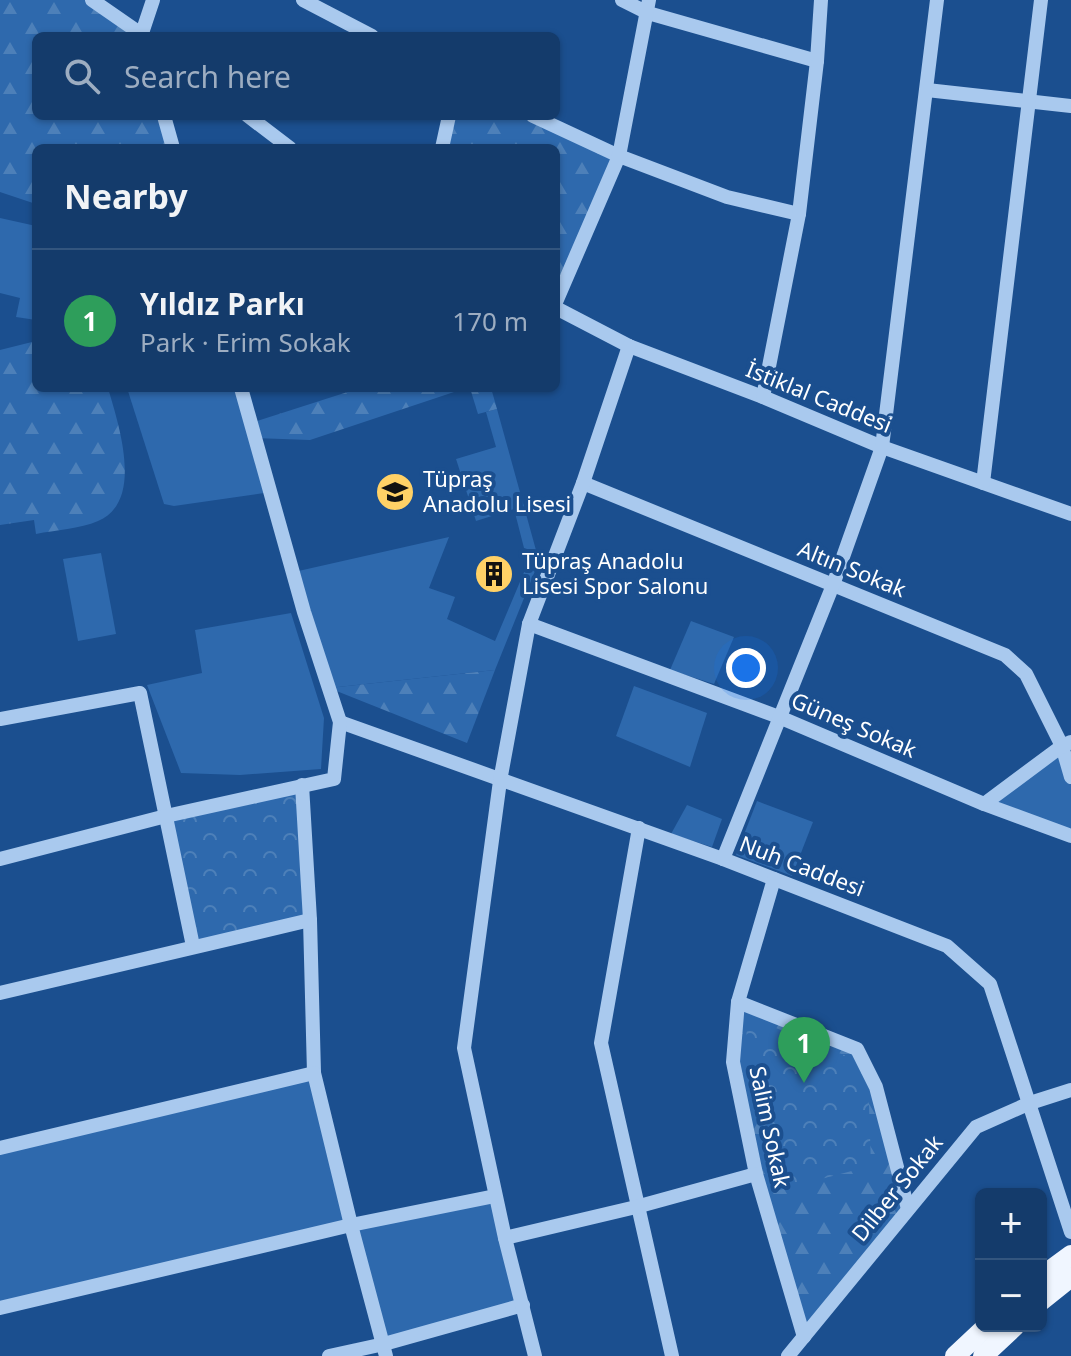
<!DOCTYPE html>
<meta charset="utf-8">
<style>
:root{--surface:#143b6b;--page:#1d4271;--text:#f1f3f6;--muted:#9dadc1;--line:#33557e;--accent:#bca0f2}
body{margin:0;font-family:"Noto Sans",sans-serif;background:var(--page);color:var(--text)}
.controls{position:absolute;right:24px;bottom:24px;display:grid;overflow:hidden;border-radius:12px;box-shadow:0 2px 6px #0004}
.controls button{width:72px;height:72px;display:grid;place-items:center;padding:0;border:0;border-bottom:2px solid var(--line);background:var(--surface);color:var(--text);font:40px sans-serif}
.you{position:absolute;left:746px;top:668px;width:28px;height:28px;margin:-20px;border:6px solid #fff;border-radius:50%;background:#1a73e8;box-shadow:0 0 0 12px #1a73e833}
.badge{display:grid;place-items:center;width:52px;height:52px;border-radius:50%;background:var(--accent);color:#fff;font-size:26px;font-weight:700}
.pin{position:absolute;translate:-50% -66px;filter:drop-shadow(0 2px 4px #0008)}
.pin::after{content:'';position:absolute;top:42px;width:28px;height:24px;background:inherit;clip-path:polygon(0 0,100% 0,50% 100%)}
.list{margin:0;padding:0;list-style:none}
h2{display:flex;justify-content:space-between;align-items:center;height:104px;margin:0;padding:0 32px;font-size:34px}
h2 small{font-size:26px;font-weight:400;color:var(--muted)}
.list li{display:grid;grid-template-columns:52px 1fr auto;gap:24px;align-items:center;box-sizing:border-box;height:144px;padding:0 32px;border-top:2px solid var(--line)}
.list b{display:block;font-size:30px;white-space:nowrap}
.list p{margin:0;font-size:26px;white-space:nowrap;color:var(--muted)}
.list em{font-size:26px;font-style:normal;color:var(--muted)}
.icon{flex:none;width:44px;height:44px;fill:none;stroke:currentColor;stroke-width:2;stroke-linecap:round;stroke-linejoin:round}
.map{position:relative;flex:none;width:1071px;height:1356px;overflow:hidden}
.search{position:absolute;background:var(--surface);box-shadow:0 2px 6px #0004;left:32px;top:32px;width:528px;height:88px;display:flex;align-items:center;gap:20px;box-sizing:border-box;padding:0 28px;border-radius:12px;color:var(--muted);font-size:30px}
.panel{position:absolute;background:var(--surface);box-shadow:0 2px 6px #0004;left:32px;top:144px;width:528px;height:248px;border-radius:12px}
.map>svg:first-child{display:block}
.grass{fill:#2e69ad}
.forest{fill:url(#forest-firs)}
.park{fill:url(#park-crowns)}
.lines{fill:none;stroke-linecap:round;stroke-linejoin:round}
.minor{stroke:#a9c9ee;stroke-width:14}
.major{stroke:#f0f6ff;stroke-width:20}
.labels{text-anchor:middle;stroke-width:8;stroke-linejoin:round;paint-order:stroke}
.street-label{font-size:22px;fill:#fff;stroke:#1b4f8f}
.poi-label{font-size:22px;fill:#fff;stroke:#1b4f8f;text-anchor:start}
</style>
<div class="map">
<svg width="1071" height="1356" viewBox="0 0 1071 1356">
<defs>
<pattern id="forest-firs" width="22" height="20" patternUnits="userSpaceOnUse" patternTransform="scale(2)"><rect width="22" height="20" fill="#2e69ad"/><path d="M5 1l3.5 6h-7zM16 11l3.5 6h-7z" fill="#4d80b9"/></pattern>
<pattern id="park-crowns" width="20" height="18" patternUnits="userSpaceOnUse" patternTransform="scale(2)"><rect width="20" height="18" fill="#2e69ad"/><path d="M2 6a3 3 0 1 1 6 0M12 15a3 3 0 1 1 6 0" fill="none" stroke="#4d80b9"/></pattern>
</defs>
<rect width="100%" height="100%" fill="#1b4f8f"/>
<g class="grass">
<polygon points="0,218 36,226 36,320 16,317 20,298 0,293"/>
<polygon points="127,388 241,388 271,492 174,506 164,504"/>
<polygon points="497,409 539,561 495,670 329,688 294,572 449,537 429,588 455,597 447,619 495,641 533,551 524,548 514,509 476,521 456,459 496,447 486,412"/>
<polygon points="101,553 116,634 78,641 63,559"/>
<polygon points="291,613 324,718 321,769 240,775 181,773 147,685 202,673 195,630"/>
<polygon points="691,621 734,637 714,684 670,670"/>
<polygon points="634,686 707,713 690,767 616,736"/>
<polygon points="1062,746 1071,777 1071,836 984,804"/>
<polygon points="757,801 813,822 792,876 736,855"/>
<polygon points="687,805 722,819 712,847 671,834"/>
<polygon points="314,1073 351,1225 495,1196 523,1305 384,1344 351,1226 0,1308 0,1148"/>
</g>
<g class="forest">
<polygon points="0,0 92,0 141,36 36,36 36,116 164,116 173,148 36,148 36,204 0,192"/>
<polygon points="449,116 533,116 619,156 556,302 556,148 442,148"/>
<path d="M 36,341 L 36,388 L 108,388 C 118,423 145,501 98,521 C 80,529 55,530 36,534 L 34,520 L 0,525 L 0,350 Z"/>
<polygon points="360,388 466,388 310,440 255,438 251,423"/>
<polygon points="470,388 491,388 497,409 478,414"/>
<polygon points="495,670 467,743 329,688"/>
<polygon points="738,1002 857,1049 908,1209 804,1337 733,1062"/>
</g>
<g class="park">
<polygon points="302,785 310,920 193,946 166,816"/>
<polygon points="748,1017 849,1057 869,1105 871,1166 775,1191 744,1061"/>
</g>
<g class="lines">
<g class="minor">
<polyline points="92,0 144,36"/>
<polyline points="303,0 372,36"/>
<polyline points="622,0 648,13 817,61"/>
<polyline points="141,36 153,0"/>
<polyline points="927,90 1071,106"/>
<polyline points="164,116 173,148"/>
<polyline points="248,116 290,148"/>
<polyline points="533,116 619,156 727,197 799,214"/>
<polyline points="442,148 449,116"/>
<polyline points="556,302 619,156 649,0"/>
<polyline points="556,308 629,346 763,397 882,447 1071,514"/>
<polyline points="763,397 799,214 817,61 821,0"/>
<polyline points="583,483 1005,655 1026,674 1062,746 1071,777"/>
<polyline points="983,483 1041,0"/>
<polyline points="529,624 779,717 984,804 1071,836"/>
<polyline points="0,719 140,693 193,946"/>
<polyline points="340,722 723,859 947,946 990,984 1071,1232"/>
<polyline points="302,785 310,920 314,1073 351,1225 386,1356"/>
<polyline points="984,804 1062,746 1071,742"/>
<polyline points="639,828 601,1043 672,1356"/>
<polyline points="0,859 166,816 334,779 340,722 304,612 241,388"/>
<polyline points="723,859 833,585 882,447 937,0"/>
<polyline points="774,879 738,1002 733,1062 756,1174 804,1337"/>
<polyline points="0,993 310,920"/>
<polyline points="738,1002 857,1049 876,1087 908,1209"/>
<polyline points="0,1148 314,1073"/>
<polyline points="505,1238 636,1207 756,1174"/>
<polyline points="0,1308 351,1225 495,1196"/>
<polyline points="329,1356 384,1344 523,1305"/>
<polyline points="535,1356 505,1238 464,1048 500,781 529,624 583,483 629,346"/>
<polyline points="788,1356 976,1127 1030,1103 1071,1090"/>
</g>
<g class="major">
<polyline points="1041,1277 1071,1255"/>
<polyline points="1041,1301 1071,1277"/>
<polyline points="955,1356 987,1326"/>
<polyline points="983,1356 1015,1326"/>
</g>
</g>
<defs>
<g id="school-disc" transform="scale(2)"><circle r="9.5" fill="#ffd166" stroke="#1b4f8f"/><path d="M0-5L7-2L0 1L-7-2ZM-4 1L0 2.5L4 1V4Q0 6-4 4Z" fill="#111"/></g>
<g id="building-disc" transform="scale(2)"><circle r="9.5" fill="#ffd166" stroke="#1b4f8f"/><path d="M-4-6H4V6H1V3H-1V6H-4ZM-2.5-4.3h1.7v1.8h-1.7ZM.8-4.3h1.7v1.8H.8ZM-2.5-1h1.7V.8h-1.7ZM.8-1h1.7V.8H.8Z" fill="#111"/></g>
</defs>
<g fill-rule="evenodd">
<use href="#school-disc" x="395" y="492"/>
<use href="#building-disc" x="494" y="574"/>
</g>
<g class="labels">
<g class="street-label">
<text transform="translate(819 397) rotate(22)" y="8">İstiklal Caddesi</text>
<text transform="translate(852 569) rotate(22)" y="8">Altın Sokak</text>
<text transform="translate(854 725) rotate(23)" y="8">Güneş Sokak</text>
<text transform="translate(802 866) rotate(21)" y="8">Nuh Caddesi</text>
<text transform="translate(770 1127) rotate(78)" y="8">Salim Sokak</text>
<text transform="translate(897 1188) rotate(-51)" y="8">Dilber Sokak</text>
</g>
<g class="poi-label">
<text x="423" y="487">Tüpraş<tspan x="423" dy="25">Anadolu Lisesi</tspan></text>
<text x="522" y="569">Tüpraş Anadolu<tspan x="522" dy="25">Lisesi Spor Salonu</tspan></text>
</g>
</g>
</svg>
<div class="controls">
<button>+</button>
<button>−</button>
</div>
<div class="you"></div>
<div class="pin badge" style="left:804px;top:1083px;background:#2e9e5b">1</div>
<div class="search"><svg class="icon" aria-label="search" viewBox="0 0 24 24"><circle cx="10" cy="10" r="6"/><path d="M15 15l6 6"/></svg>Search here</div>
<section class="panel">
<h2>Nearby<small></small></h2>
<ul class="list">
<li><span class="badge" style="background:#2e9e5b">1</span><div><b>Yıldız Parkı</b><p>Park · Erim Sokak</p></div><em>170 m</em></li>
</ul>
</section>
</div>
